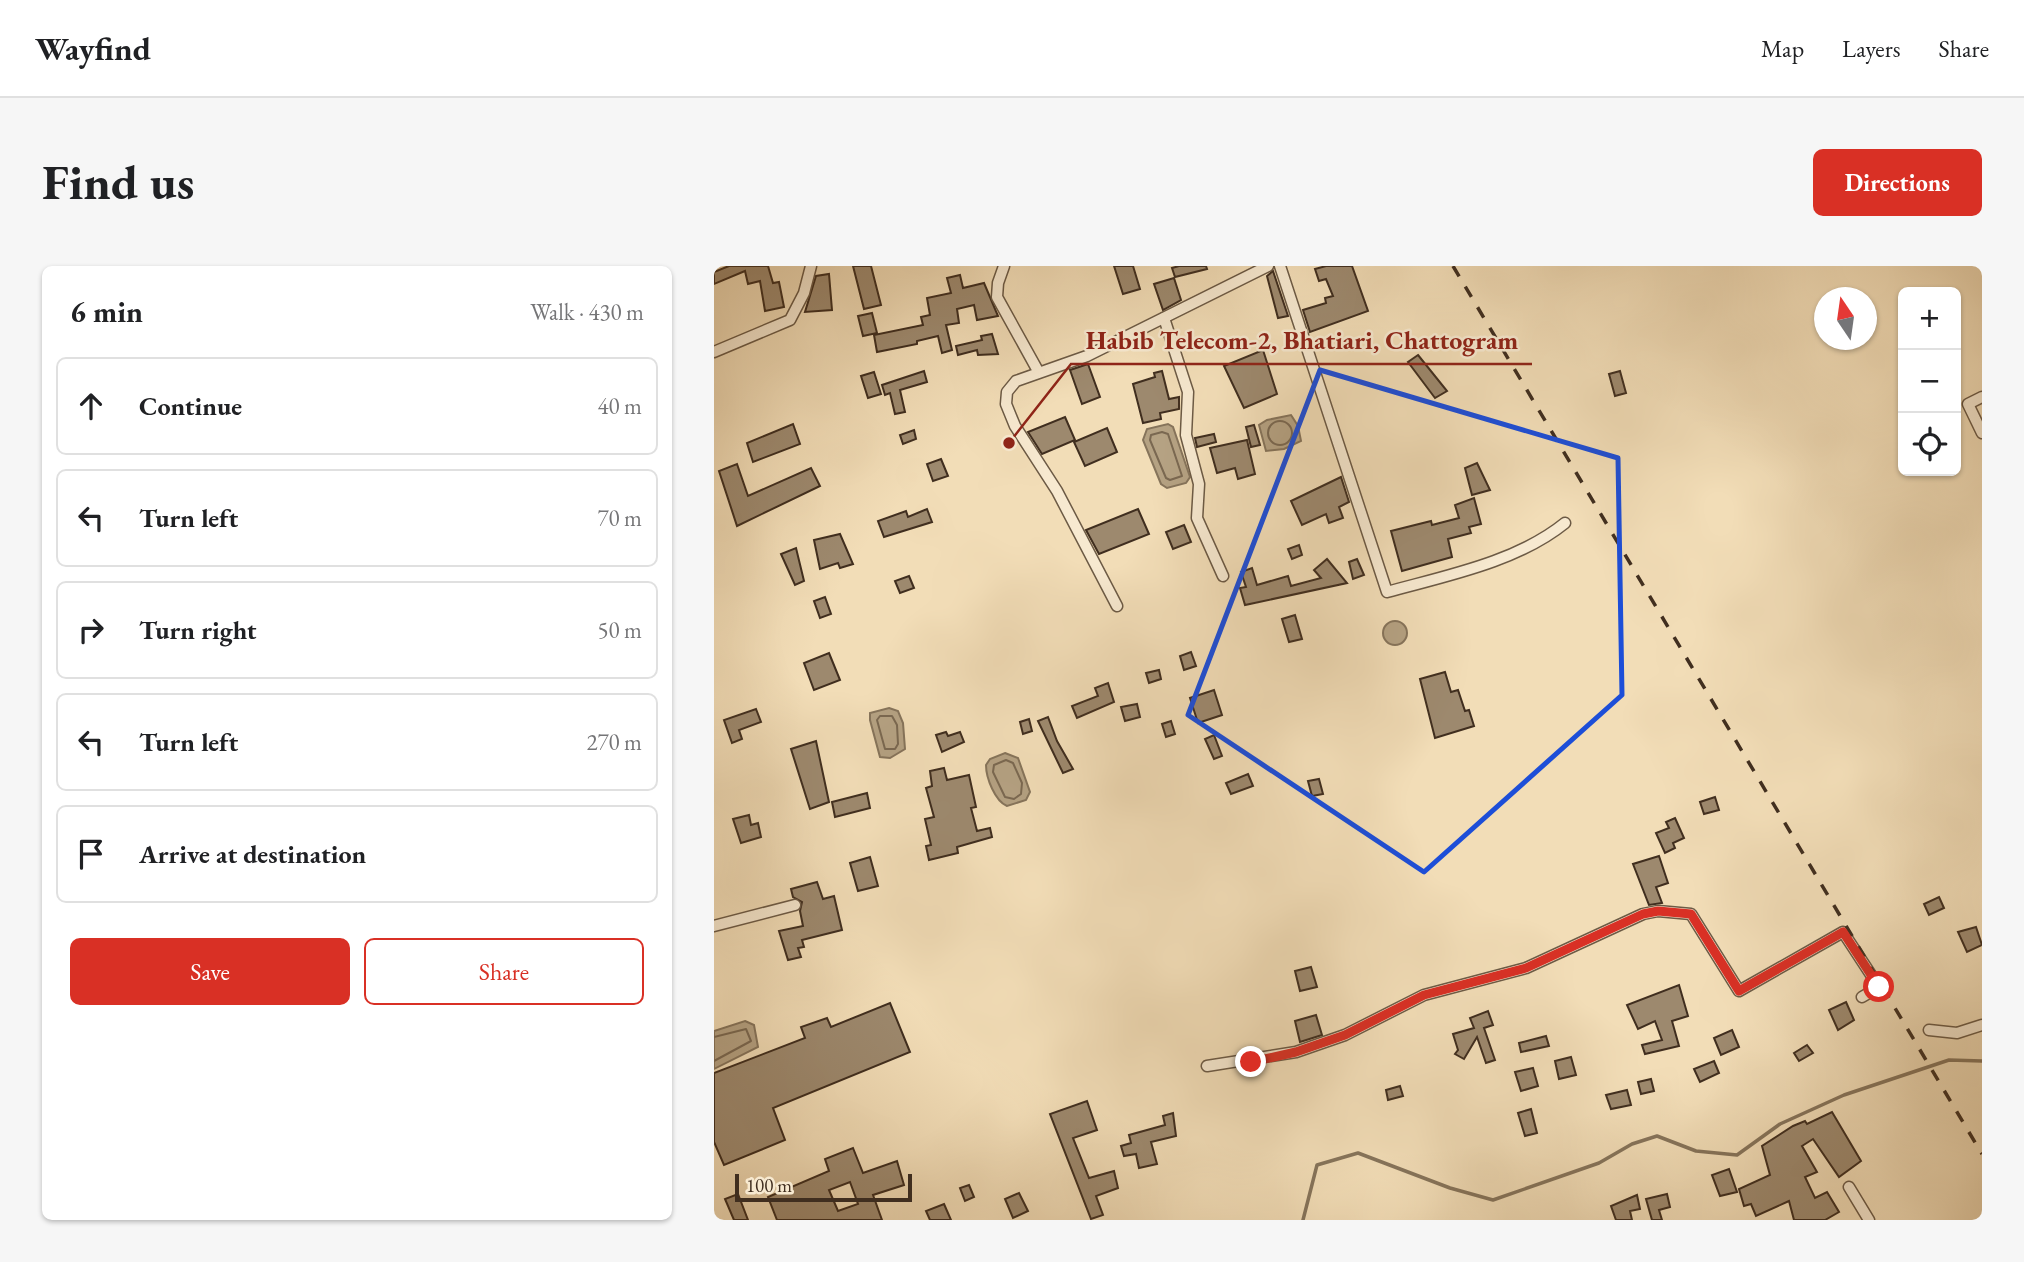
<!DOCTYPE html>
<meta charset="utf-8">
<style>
:root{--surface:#fff;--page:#f6f6f6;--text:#202124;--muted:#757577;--line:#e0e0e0;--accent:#d93025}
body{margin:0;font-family:"EB Garamond",serif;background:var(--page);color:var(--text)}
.controls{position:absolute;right:21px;top:21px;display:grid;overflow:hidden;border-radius:10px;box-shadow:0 2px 5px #0004}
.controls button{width:63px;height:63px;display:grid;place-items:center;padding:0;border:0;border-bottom:2px solid var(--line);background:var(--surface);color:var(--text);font:35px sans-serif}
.compass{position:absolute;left:1100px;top:21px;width:63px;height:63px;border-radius:50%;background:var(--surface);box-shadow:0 2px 5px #0004;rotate:347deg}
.scale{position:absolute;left:21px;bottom:18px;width:177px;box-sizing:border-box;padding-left:7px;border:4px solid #402e1f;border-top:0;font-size:19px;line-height:24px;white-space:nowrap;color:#402e1f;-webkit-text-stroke:5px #f7e9d0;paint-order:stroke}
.stop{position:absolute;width:21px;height:21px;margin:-16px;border:5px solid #d93025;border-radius:50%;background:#fff}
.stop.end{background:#d93025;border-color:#fff;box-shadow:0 2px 7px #0008}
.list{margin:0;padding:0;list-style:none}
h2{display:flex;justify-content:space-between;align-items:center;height:91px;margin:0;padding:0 28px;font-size:30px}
h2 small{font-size:23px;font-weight:400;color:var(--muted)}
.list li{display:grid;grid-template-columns:46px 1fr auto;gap:21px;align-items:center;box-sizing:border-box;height:98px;margin:0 14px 14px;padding:0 14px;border:2px solid var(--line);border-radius:10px}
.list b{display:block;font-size:26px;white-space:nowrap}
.list em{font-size:23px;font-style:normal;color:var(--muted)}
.actions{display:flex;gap:14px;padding:21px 28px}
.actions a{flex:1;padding:16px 0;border:2px solid var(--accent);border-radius:10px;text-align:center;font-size:24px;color:var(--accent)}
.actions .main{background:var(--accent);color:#fff}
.icon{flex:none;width:38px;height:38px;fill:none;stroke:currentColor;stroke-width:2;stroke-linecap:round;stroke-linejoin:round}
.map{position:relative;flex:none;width:1268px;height:954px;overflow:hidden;border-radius:10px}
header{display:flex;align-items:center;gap:42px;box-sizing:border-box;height:98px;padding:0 35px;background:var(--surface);border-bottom:2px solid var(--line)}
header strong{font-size:33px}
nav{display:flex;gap:38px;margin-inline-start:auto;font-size:24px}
.intro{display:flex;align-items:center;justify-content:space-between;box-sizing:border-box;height:168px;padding:0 42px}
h1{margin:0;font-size:49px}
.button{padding:18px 32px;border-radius:10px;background:var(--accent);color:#fff;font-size:24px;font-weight:700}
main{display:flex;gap:42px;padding:0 42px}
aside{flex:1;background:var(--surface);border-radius:10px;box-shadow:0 2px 5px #0004}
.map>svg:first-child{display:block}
.water{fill:#b5a283;stroke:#86745b;stroke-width:2}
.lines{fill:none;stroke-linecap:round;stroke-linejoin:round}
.shore{stroke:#7a6851;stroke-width:2}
.stream{stroke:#86745b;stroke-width:3.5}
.building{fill:#9d896e;stroke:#402e1f;stroke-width:2;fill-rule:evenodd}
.minor-casing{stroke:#6c5a45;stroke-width:13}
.minor{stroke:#f7e9d0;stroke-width:10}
.rail{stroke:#402e1f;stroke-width:3.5;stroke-dasharray:12 12;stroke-linecap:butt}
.route{stroke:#d93025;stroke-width:9}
.marked{fill:none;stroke:#1d4ed8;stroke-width:5;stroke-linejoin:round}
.leader{fill:none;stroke:#8f2418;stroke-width:2.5}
.callout-dot{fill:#8f2418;stroke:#f7e9d0;stroke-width:2.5}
.callout-label{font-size:26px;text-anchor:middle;font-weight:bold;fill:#8f2418;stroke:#f7e9d0;stroke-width:5;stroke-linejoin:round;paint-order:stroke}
</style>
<header>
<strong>Wayfind</strong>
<nav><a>Map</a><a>Layers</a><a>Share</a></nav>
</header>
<div class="intro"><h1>Find us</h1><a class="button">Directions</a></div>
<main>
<aside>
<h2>6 min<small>Walk · 430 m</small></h2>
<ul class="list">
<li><svg class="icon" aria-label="ahead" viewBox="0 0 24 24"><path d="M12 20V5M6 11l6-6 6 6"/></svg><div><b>Continue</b></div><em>40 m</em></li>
<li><svg class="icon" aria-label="left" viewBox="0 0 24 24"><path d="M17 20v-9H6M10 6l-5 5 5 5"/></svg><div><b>Turn left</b></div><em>70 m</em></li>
<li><svg class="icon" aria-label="right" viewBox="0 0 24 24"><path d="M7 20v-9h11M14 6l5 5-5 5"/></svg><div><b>Turn right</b></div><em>50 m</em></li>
<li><svg class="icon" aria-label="left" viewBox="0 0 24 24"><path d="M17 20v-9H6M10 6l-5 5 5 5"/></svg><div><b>Turn left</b></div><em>270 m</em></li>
<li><svg class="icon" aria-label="arrive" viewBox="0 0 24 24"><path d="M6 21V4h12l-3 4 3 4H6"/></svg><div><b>Arrive at destination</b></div></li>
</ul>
<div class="actions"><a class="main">Save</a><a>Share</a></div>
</aside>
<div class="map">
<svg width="1268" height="954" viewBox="0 0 1268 954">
<rect width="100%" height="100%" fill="#f2ddb7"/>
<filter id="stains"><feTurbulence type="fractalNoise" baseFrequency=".00286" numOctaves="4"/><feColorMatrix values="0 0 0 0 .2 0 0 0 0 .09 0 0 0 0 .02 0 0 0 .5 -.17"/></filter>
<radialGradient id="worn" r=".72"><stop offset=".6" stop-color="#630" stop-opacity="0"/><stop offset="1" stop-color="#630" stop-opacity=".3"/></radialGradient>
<g class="water">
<polygon points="577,149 584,160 587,175 570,183 552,185 545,159 553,154"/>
<polygon points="454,158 459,161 476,211 472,217 453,222 447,218 429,174 433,163"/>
<circle cx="681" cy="367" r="12"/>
<polygon points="175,442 184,445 189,457 191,483 176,492 166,491 156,454 156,447"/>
<path d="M 291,487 L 304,492 L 316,526 L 312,534 L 293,540 C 281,535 272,512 272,499 L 276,493 Z"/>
<polygon points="31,755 40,759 44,781 0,803 0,765"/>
</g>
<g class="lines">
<g class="shore">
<circle cx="566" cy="167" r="12"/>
<polygon points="448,166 454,168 468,210 456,214 452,212 436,174 437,169"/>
<polygon points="166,450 178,450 183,459 184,478 181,483 171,483 163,454"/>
<polygon points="292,494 299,497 308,517 307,528 300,533 291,531 279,506 280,499"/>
<polyline points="0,771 32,763 37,775 0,795"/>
</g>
<polyline class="stream" points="589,954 603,899 644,887 736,922 779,934 885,897 918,878 943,870 982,885 1023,889 1066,858 1130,829 1235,794 1268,795"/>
</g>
<g class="building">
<polygon points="15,0 54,0 59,17 65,16 70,41 51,45 46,15 34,18 31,5 0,18 0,6"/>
<polygon points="139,0 157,0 167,39 150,43"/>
<polygon points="400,0 419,0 426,23 409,28"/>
<polygon points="465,0 492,0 493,3 461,11 458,2"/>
<polygon points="612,0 638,0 654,45 596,66 589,44 612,37 611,32 619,30 612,13 605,15 601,3"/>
<polygon points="559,5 574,50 564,52 553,10"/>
<polygon points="115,8 118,44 91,46 102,10"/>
<polygon points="246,9 249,22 270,17 284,50 263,54 260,39 243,43 245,57 232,59 238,84 228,87 224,70 203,75 203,78 163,86 160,69 209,59 207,51 216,49 213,32 237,27 233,12"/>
<polygon points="460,12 467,34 449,44 440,18"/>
<polygon points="158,47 163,67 149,70 144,50"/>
<polygon points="278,68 284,88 264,89 263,84 244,89 242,80 268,74 267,70"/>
<polygon points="549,84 563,128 530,142 510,100"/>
<polygon points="704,89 733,125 721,132 694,96"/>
<polygon points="374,98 386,131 368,138 356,104"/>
<polygon points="210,105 213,116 186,124 191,146 181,148 176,127 171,129 168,119"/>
<polygon points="448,105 455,133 465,131 465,143 446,147 447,153 429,157 419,118 441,111 440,107"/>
<polygon points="906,105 912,127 901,130 895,108"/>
<polygon points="160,106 167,128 154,132 147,110"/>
<polygon points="351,151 361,174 328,188 314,166"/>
<polygon points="79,158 86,178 39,196 33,177"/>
<polygon points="540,159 546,179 537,181 532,161"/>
<polygon points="393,162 403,186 371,200 360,176"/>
<polygon points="200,164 202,173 189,178 186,169"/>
<polygon points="500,168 502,176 483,181 481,172"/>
<polygon points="533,174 541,208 524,213 521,202 503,207 496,182"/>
<polygon points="227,193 234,210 219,215 213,198"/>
<polygon points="763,197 776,224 758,229 751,202"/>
<polygon points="23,198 34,230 97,202 106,220 23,260 5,205"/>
<polygon points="627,211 635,236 625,241 629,252 615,257 612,248 588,259 577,235"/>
<polygon points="760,232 767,258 755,261 757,267 734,273 738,291 688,305 677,265 717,255 718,259 745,252 741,239"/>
<polygon points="213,243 218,256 170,271 164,255 192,245 194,251"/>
<polygon points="424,243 435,268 385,288 372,264"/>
<polygon points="470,259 477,276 459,283 452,266"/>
<polygon points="126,268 139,298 126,302 124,297 106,303 100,274"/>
<polygon points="585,279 588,289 578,293 574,283"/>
<polygon points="82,282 90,315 81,319 67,288"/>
<polygon points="613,293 633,317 531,339 526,322 532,321 527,306 538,302 543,319 574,310 577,320 607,312 600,304"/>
<polygon points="643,293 650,309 639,313 635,296"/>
<polygon points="195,310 200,322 186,327 181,315"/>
<polygon points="111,331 117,348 106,352 100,335"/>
<polygon points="581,349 588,373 575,376 568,353"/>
<polygon points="477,386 482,400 470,404 466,390"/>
<polygon points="115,387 126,414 100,424 90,397"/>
<polygon points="445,404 447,413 435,417 432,407"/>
<polygon points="731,406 737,426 744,424 751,445 755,444 760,460 721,472 706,413"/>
<polygon points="394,417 400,436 363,452 358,440 384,430 381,422"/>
<polygon points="500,424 508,449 484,457 476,432"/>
<polygon points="423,438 426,451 411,455 407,441"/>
<polygon points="42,443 47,456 25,464 28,473 18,477 10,454"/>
<polygon points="334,451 343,475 359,503 349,507 324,455"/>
<polygon points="315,453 318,465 309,468 306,456"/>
<polygon points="457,455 461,468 452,471 448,458"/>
<polygon points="232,466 234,470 246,466 250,476 228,486 222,469"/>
<polygon points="500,469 508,490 500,493 491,473"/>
<polygon points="102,475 115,536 96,543 77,483"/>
<polygon points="230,502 233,514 255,509 262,541 257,542 263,565 276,562 278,571 243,581 244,587 215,594 212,580 217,579 211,553 220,551 212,522 218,520 216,505"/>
<polygon points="534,508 539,520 517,528 512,517"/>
<polygon points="605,513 609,528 598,530 594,515"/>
<polygon points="153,527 156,542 121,551 118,536"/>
<polygon points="1001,531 1005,544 990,548 986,536"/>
<polygon points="35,549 37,559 44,557 47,571 27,577 19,553"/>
<polygon points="961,552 970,572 959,577 961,582 951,587 942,567 955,562 952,556"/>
<polygon points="945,590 954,617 942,621 948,637 935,639 919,598"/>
<polygon points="156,591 164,620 144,625 136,597"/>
<polygon points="103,616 109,633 120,630 128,664 88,674 90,681 84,682 87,691 74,694 65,665 89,660 86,645 88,636 79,631 77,623"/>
<polygon points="1225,631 1230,642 1215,649 1210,638"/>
<polygon points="1262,661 1268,679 1253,686 1244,666"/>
<polygon points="597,701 603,721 586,725 581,705"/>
<polygon points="965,719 974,750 958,755 965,780 931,788 928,779 948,774 941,755 924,763 913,739"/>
<polygon points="1132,736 1140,754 1124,764 1115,744"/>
<polygon points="176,737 196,786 59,842 71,874 10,899 0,876 0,807 91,772 87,761 113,752 117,761"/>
<polygon points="774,745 779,759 770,762 781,794 772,797 763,771 750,793 741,788 744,784 739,768 760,762 756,752"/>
<polygon points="602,749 608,769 586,776 581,755"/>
<polygon points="1018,764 1025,781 1007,789 1000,772"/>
<polygon points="832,770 835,780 807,786 805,777"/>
<polygon points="1093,779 1099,787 1085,795 1080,787"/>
<polygon points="857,791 862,809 845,813 841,795"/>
<polygon points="1000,795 1005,807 986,816 980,803"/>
<polygon points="819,802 824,820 807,825 801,806"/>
<polygon points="937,813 940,825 927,828 924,816"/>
<polygon points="686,820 689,830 674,834 672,824"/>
<polygon points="913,824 917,839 897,843 892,829"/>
<polygon points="373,835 383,864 359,872 375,912 400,905 404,922 382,930 389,949 377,953 336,848"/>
<polygon points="817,843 823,867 811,870 804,847"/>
<polygon points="1118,846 1147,895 1125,911 1099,873 1088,880 1103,906 1091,911 1101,932 1113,926 1125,946 1111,954 1080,954 1075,935 1042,950 1037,938 1030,940 1025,923 1056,909 1048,880 1079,860 1091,855 1093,858"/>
<polygon points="459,847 462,870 437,876 443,898 425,902 422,888 410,890 407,880 417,877 415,869 451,859 449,850"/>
<path d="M 139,882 L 149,907 L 183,895 L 190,919 L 159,929 L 168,954 L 63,954 L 54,931 L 115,905 L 111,893 ZM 136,916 L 144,938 L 124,945 L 115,924 Z"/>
<polygon points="1015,903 1023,926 1006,930 998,909"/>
<polygon points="255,919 260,931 251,935 246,922"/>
<polygon points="305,927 314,945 299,952 291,933"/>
<polygon points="24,928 34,954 20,954 11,933"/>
<polygon points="953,928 956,941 945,944 948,954 938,954 932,933"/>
<polygon points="923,929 926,943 916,945 918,954 902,954 897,940"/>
<polygon points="230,938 237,954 216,954 212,945"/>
</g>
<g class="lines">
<g class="minor-casing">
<g id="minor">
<polyline points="290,0 284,17 283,31 324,105"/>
<path d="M 566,0 L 673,326 C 731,310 803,296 851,257"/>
<polyline points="450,52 474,126 472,169 485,218 483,252 509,310"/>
<polyline points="0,86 76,54 90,27 97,0"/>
<polyline points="1268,131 1254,138 1268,167"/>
<polyline points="403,340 343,225 301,160 292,138 293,126 302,115 373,90 554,0"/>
<polyline points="0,660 81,639"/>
<polyline points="1215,764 1243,767 1268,759"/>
<polyline points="493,800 582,786 631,769 710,729 812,702 929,648 944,645 977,648 1025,725 1129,666 1165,721 1148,731"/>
<polyline points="1135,921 1155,954"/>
</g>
</g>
<use href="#minor" class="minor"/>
<polyline class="rail" points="739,0 1268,888"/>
</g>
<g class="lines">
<polyline class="route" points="537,796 582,786 631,769 710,729 812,702 929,648 944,645 977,648 1025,725 1129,666 1165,721"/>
</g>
<path class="marked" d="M 606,104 L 904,192 L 908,429 L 710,606 L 474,449 Z"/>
<path class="leader" d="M295 177L357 98H818"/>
<circle class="callout-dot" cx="295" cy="177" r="7"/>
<g class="callout-label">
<text x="588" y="83">Habib Telecom-2, Bhatiari, Chattogram</text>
</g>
<rect width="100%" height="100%" filter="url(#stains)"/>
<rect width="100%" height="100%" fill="url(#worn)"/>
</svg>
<div class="controls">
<button>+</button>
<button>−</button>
<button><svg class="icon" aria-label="locate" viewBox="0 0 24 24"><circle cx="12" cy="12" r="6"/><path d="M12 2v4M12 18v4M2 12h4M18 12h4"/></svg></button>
</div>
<svg class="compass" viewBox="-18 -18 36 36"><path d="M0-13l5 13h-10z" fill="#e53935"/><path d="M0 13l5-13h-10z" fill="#757577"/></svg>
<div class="scale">100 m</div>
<div class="stop" style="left:1165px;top:721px"></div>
<div class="stop end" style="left:537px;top:796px"></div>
</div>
</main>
